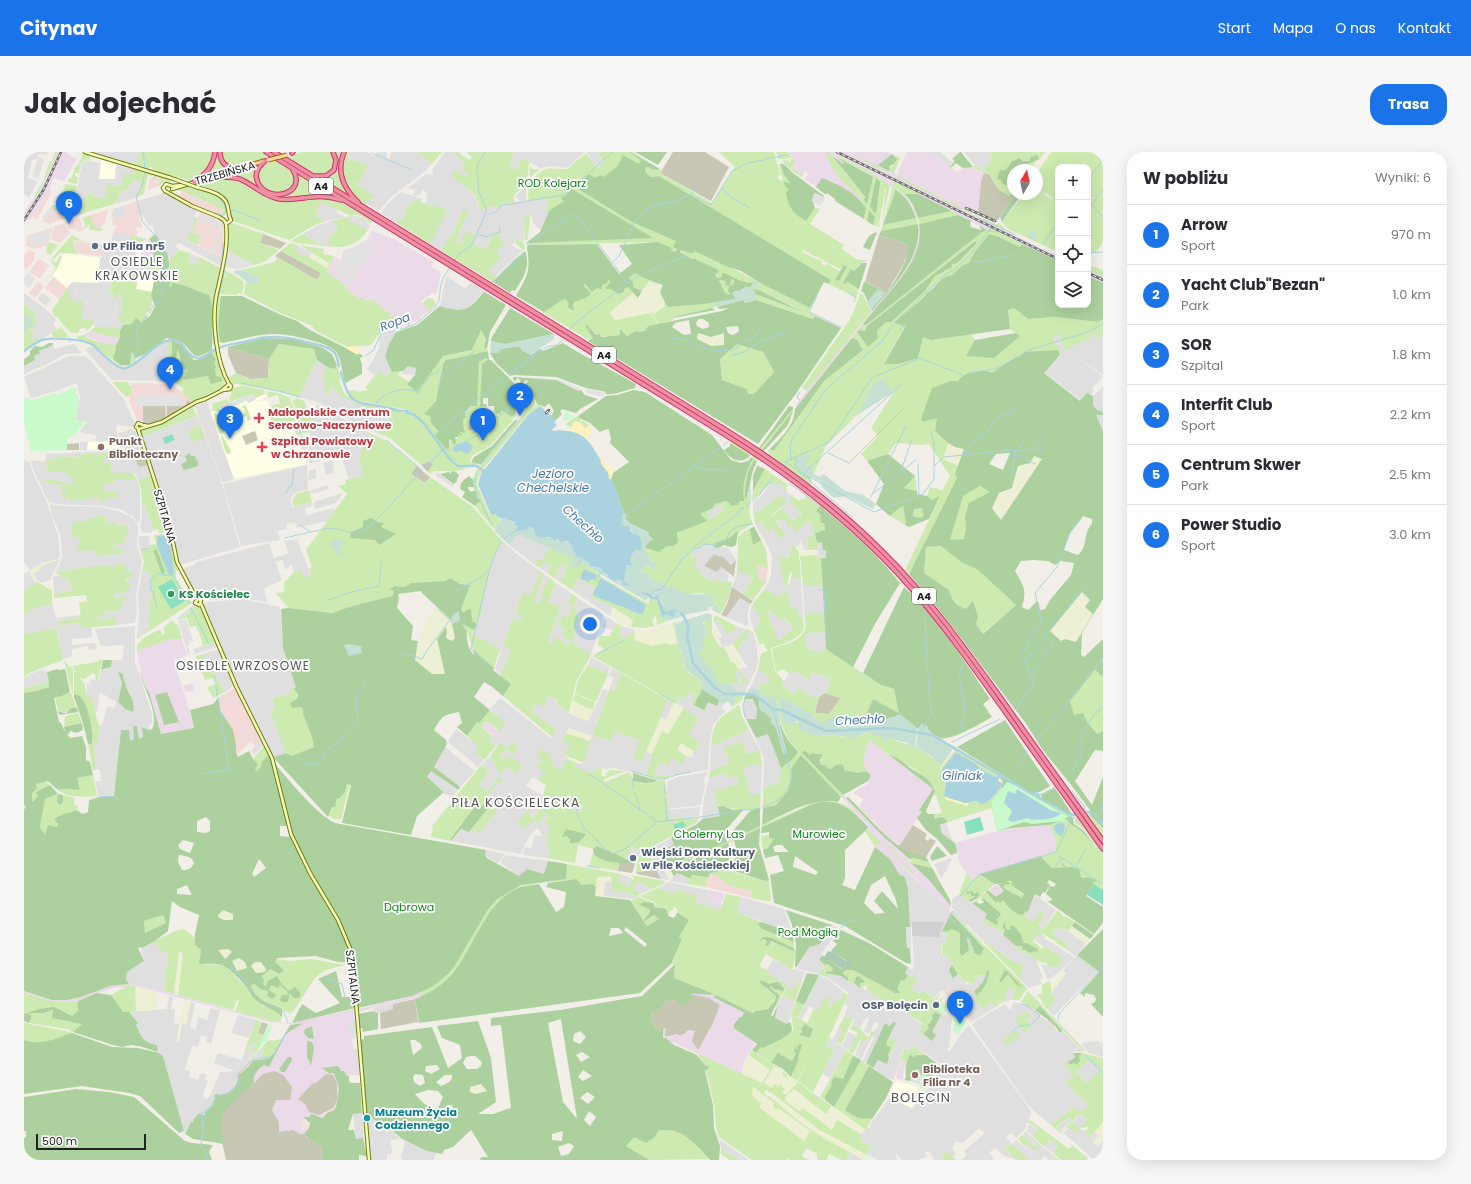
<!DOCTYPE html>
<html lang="pl">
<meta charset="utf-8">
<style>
:root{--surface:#fff;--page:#f7f7f7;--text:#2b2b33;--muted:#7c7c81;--line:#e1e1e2;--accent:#1a73e8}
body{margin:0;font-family:Poppins,sans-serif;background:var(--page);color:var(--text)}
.controls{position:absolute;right:12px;top:12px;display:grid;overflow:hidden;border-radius:8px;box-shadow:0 4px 16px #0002}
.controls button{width:36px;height:36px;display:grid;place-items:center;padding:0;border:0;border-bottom:1px solid var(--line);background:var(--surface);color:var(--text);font:20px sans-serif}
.compass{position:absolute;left:983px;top:12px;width:36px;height:36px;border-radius:50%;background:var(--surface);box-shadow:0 4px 16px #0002;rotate:9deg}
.scale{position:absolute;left:12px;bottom:10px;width:110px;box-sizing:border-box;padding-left:4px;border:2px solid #222;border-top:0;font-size:11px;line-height:14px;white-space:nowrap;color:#222;-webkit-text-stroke:3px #fff;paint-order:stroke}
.you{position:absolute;left:566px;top:472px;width:14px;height:14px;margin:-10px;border:3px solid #fff;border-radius:50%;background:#1a73e8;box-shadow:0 0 0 6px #1a73e833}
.badge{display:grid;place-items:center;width:26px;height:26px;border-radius:50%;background:var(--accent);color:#fff;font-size:13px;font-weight:700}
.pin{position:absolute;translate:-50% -33px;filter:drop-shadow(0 1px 2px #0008)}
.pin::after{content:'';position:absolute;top:21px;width:14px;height:12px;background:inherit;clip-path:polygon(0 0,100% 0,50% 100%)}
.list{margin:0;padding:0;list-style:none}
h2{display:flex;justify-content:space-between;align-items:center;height:52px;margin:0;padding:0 16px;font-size:17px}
h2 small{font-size:13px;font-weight:400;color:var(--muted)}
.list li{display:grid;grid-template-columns:26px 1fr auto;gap:12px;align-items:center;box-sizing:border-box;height:60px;padding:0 16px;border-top:1px solid var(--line)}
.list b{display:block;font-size:15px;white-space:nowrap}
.list p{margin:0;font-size:13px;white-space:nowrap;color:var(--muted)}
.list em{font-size:13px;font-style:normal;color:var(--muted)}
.icon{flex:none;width:22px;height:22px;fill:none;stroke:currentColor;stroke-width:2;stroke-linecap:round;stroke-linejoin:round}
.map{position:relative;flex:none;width:1079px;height:1008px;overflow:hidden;border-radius:16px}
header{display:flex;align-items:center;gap:24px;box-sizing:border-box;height:56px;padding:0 20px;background:var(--accent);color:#fff}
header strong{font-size:19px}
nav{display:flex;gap:22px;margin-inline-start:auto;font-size:14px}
.intro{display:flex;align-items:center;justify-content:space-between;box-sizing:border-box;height:96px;padding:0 24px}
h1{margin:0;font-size:28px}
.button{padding:10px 18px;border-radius:16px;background:var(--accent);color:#fff;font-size:14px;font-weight:700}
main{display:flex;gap:24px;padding:0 24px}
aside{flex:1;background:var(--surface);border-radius:16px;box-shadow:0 4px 16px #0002}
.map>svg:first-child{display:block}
.residential{fill:#e0dfdf;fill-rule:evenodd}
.commercial{fill:#f2dad9}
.industrial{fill:#ebdbe8}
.education{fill:#ffffe5}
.religious{fill:#d0d0d0}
.military{fill:#f3e3dd}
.construction{fill:#c7c7b4}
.farmland{fill:#eef0d5}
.grass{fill:#cdebb0;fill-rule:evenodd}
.forest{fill:#add19e;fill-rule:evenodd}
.wetland{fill:#c6e0d4}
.sand{fill:#fff1ba}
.cemetery{fill:#aacbaf}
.park{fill:#c8facc}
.pitch{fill:#88e0be}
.parking{fill:#e2e2e2}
.water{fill:#aad3df}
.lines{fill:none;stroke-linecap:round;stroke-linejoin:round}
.stream{stroke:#aad3df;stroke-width:1}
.canal{stroke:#aad3df;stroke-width:2}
.river{stroke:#aad3df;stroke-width:2.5}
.secondary-casing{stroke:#707d05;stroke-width:4.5}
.primary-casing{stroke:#a06b00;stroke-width:5}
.highway-casing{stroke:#dc2a67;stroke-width:5.5}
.secondary{stroke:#f7fabf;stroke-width:2.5}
.primary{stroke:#fcd6a4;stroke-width:3}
.highway{stroke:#e892a2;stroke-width:3.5}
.rail-casing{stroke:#707070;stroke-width:2.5}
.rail{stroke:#fff;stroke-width:1;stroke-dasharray:3;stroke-linecap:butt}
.secondary-bridge-casing{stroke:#707d05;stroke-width:4.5;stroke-linecap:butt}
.primary-bridge-casing{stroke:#a06b00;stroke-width:5;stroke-linecap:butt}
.secondary-bridge{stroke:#f7fabf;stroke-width:2.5}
.primary-bridge{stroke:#fcd6a4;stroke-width:3}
.service-dot{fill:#5c6f8a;stroke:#fff;stroke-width:1.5}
.health-dot{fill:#e0444e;stroke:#fff;stroke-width:1.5}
.education-dot{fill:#8d6e63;stroke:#fff;stroke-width:1.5}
.leisure-dot{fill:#2e9e5b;stroke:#fff;stroke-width:1.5}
.culture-dot{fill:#0f9aa8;stroke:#fff;stroke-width:1.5}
.labels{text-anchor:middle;stroke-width:3.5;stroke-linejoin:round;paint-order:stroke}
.shield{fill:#fff;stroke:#646464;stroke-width:1}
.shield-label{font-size:10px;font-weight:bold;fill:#222}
.street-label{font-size:11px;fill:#222;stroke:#fff}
.park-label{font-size:11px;fill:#0c8416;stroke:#fff}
.service-label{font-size:11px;font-weight:bold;fill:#4e5e75;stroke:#fff;text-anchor:start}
.health-label{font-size:11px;font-weight:bold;fill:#be3a42;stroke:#fff;text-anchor:start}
.education-label{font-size:11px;font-weight:bold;fill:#785e54;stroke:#fff;text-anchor:start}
.leisure-label{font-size:11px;font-weight:bold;fill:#27864d;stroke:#fff;text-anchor:start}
.culture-label{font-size:11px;font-weight:bold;fill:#0d838f;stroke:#fff;text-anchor:start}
.neighbourhood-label{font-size:12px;letter-spacing:1px;fill:#555;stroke:#fff}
.water-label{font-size:12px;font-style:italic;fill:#4a7aab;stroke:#fff}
.quarter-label{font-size:13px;letter-spacing:1px;fill:#555;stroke:#fff}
</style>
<header>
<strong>Citynav</strong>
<nav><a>Start</a><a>Mapa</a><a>O nas</a><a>Kontakt</a></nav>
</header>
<div class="intro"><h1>Jak dojechać</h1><a class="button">Trasa</a></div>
<main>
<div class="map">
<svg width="1079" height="1008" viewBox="0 0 1079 1008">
<rect width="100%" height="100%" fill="#f2efe9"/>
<g class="residential">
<polygon points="0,0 24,0 22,3 15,2 13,7 8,8 4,26 14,29 5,45 1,42 0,43"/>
<polygon points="66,0 116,0 116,4 117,5 111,12 98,8 97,10"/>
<polygon points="325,0 342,0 351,4 353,0 362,0 363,7 365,7 368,0 394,0 408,12 398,22 368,44 355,59 343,52 348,42 344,40 345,39 332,32 333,30 335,31 342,12 323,5"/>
<polygon points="421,0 428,0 441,11 440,17 444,22 441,25 446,39 453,47 455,57 468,53 476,54 478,52 490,50 524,47 521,60 525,59 517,78 510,72 506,61 502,61 500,71 500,89 499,89 493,86 488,94 498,99 471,125 464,119 471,100 478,89 475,83 466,87 462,97 448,92 442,79 436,92 431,90 437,77 439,57 430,78 417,99 406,92 422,58 402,52 403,41 399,38 395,44 389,43 391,38 384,36 402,22 409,23 408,18"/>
<polygon points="490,0 561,0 543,16 529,14 516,16 497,6 493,18 485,15"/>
<polygon points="563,0 576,0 574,2 579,10 572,16"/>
<polygon points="901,0 916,0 929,11 925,16"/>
<polygon points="940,0 968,0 966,7 967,10 961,19 949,11"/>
<polygon points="60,9 77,11 75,27 90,27 92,13 111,17 110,22 99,31 98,34 86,33 87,29 83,30 81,47 69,45 70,42 67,40 62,45 56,60 32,57 33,49 41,47 52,48 56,21 58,11"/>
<polygon points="111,28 118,31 112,46 91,52 97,39 105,36 108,29"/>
<polygon points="502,32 502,49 497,49 491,45"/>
<polygon points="377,40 399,47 396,50 391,49 385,54 379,67 371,70 357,61 364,51"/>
<polygon points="140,41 173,57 168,79 162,88 198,106 197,114 155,91 152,94 155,98 146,107 131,82 129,75 127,73 124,73 119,63 117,63 114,49"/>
<polygon points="297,50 314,57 312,60 322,65 302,69 295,66 291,63"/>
<polygon points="101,53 101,65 96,66 87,65 89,57"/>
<polygon points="327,64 332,64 340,66 346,74 344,78 323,69"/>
<polygon points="307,69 314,74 309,82 306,83 305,89 306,93 300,93 296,91 296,92 279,82 294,73"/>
<polygon points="89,81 107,83 105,94 87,90"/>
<polygon points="79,93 112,98 111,113 128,117 127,121 131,124 114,122 110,119 109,122 106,124 93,125 89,128 85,138 94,148 94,143 99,142 97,164 93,167 96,167 96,170 99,173 97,177 75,176 69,173 72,169 57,168 46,148 46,137 43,136 48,130 60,131 76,106 78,106"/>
<polygon points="273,93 288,101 286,106 273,101 271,98"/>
<polygon points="167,102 175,106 171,113 163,109"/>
<polygon points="422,124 441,137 446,130 460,139 442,158 430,158 420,156 416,154"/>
<polygon points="0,141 21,157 33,168 29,172 33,177 12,191 6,184 12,161 0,152"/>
<polygon points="18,141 27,147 22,154 13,147"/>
<polygon points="370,179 371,181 365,192 361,205 368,218 361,224 355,218 350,223 343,217 347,212 355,196 356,184"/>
<polygon points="1075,180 1074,187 1079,181 1079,223 1042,198"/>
<polygon points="1035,182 1042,199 1050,203 1079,225 1068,236 1070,239 1059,250 1020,220 1036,204 1037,201 1028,184"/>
<polygon points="144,189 145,229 88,228 61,198 67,194 94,215 105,217 109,215 126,200"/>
<polygon points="50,192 58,201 41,202 23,212 0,222 0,214 11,208 10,204 16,201 15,199 29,193 31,197"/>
<polygon points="45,204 62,204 100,247 110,270 110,274 108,275 93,273 92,278 95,289 71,290 72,283 59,281 56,279 63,270 52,268 56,245 53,231 32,239 7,246 0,225"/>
<polygon points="293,208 303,215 298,224 302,229 304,242 308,233 318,245 370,268 366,275 357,272 354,281 341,276 293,250 275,245"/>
<polygon points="384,214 392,216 391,223 379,222 379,219"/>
<polygon points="1079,234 1079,279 1073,267 1061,252"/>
<polygon points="183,250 210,327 200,330 198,330 171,254"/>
<polygon points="293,252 345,281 349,288 335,311 339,324 325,327 323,322 317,304 286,311 285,310 285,289 288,271 283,257 291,256"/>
<polygon points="174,264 200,338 216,395 159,412 154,412 149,381 117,285"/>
<polygon points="104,277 111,278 121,307 111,308 124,313 128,323 114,328 112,322 109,321 88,321 87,310 79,311 79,306 103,304 94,281 103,279"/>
<polygon points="283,289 284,296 278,298 275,290"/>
<polygon points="56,290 64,290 63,298 56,298"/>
<polygon points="57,300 59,306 36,304 36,306 22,307 23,320 43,320 49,325 49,331 42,331 22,326 21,330 38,333 44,338 44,348 64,347 64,345 81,345 93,340 80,339 80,331 90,328 113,328 116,337 116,365 115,371 107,363 96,357 77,354 34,352 25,350 23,347 9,317 7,309 21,309 22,302"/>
<polygon points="0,306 2,310 5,309 9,321 23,350 34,383 36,401 35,409 26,428 17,431 13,428 0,410"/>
<polygon points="308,308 310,321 302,323 299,311"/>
<polygon points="282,313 283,314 284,337 269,342 267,347 268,356 288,350 289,354 281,356 282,363 310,356 312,367 273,376 271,370 262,372 263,377 254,379 256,388 217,394 199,332"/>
<polygon points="292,317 292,326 284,328 285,319"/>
<polygon points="756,331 763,340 770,345 766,348 778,363 770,368 767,367 757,355 763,350 756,343 738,357 729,361 729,351 735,347 746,332"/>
<polygon points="303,333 305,337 287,342 287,338"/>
<polygon points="319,341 312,351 291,357 290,350"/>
<polygon points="118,351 120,351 130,378 127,381 119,381 116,375 118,365"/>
<polygon points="698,351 700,358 686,367 682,359"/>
<path d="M 26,352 L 39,354 L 77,355 L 93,359 L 106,364 L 113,371 L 114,375 L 113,394 L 118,408 L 112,444 L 113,460 L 111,471 L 92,473 L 92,466 L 74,467 L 73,464 L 79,460 L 98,458 L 98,448 L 90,446 L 90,442 L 103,440 L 103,426 L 108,420 L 62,415 L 31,421 L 38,406 L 38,398 L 36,382 L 27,361 ZM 71,366 L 91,374 L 104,374 L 103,381 L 95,392 L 91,392 L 90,397 L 98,397 L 72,403 L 72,398 L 56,394 L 56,385 L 48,386 L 47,380 L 64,369 Z"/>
<polygon points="758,365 762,369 768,372 786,368 790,380 790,383 782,386 785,398 780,398 777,387 776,392 772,395 768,391 765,406 757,404 757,416 765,434 767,426 777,427 779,466 776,466 776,463 756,446 740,438 745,429 747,423 748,405 744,394 731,372 737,369 743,379 749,376 762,383 753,369"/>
<polygon points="494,383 525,396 518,408 515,407 511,413 485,393"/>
<polygon points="115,384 125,384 126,396 117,399 115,393"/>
<polygon points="273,387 287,423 280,425 278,418 270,420 267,412 262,418 258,408 252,410 251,408 258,428 240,436 243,450 219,446 190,448 185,448 183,444 173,445 157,417 170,413 173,410 245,391 250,406 265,401 260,389"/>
<polygon points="478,389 493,402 516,419 507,443 499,441 491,460 499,464 497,469 489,466 484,479 479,493 488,497 477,523 471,517 477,499 462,489 449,484 457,463 456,456 465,423 465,418 470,403 471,404"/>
<polygon points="799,389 799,398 802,398 802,406 794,407 793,391"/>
<polygon points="682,393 694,396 702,395 705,397 712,408 707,414 698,404 680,414 693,420 697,415 705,423 703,430 696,430 689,427 688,429 675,421 670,415 667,405 670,398"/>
<polygon points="519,409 527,414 523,421 516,416"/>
<polygon points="537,412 543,416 536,430 530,426"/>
<polygon points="118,418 126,420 127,439 124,479 119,483 113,484 115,463 114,444"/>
<polygon points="5,419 12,432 0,439 0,422"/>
<polygon points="713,421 721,421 729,425 719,442 708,435"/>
<polygon points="520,422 524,425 515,452 510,450"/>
<polygon points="36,423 45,426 48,439 30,442 29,426 29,425"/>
<polygon points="554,426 571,436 580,451 589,455 586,464 548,438"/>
<polygon points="532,431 547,441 544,452 548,454 541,476 546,489 545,495 531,485 529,492 524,490 537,456 524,450"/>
<polygon points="779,434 798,434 800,461 780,461"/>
<polygon points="554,446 580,463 567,503 548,490 556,465 552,463 549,456"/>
<polygon points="716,446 726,452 723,463 725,472 722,474 702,465"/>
<polygon points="219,447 256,455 259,496 272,535 268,540 248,547 251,557 247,558 247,563 255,579 262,601 249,605 217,542 179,454 180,452 184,450"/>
<polygon points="28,452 32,466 57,463 57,466 34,469 35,473 58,471 58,476 67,474 68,485 48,487 48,493 71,491 73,497 65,498 64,494 48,497 48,504 36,508 26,504 37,499 34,476 0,482 0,462 10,456"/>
<polygon points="727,456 734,458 736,473 730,478 726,466"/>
<polygon points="744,458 759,468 760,467 770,476 756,488 749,480 751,477 746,473"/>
<polygon points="582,464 592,471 589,478 578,475"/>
<polygon points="694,468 712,478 712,474 722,477 709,492 699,495 694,486 698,484 690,470"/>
<path d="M 111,474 L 111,509 L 128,562 L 129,571 L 125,572 L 125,578 L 119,575 L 119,585 L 114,587 L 106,589 L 97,578 L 90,643 L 74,644 L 71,629 L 77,629 L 76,618 L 72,617 L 70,591 L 74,592 L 75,574 L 78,574 L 83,554 L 91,556 L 92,550 L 76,540 L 73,560 L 72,560 L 68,545 L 63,544 L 63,531 L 66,532 L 66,527 L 75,529 L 77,519 L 87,515 L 88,508 L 98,508 L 100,493 L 77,494 L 71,477 ZM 94,520 L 99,524 L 102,533 L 102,535 L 106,542 L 107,542 L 109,550 L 108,560 L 101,557 L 94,550 L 98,531 Z"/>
<polygon points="597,474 611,478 611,482 607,481 606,484 603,486 595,485"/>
<polygon points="726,478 729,480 732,489 734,509 732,517 721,540 715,540 708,536 707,533 715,529 709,521 713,518 719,526 716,529 717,534 723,528 715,518 720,515 724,516 713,499"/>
<polygon points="801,480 802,497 796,501 781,495 781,481"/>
<polygon points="192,490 193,495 171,502 169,497"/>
<polygon points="194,497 195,498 211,533 201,540 179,502"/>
<polygon points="567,505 586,515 584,522 564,513"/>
<polygon points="588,516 597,521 590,539 585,537 590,526 584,523"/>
<polygon points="17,518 23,520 25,530 0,536 0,526 6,522"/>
<polygon points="734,518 746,525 743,533 738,531 735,538 727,537 726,536"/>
<polygon points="771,519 784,528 787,520 807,527 804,538 792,546 782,542 774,536 770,543 758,532 765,522"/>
<polygon points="579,537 585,539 572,572 590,581 593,580 615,588 611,607 621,600 628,603 622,624 590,616 580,617 574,615 572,620 557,619 551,615 553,611 559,612 567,584 545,576 546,592 540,603 544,606 536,619 525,609 518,608 522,621 514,628 509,625 502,633 508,638 519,643 527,648 515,658 509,666 508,663 493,670 511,668 514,672 522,661 527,675 522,687 526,703 523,706 499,703 500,695 507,696 511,683 518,684 514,676 507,682 500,694 497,702 427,689 438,677 445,680 448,677 455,681 473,659 466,654 463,646 473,632 477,629 476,625 463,640 455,633 465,619 458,612 466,604 476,622 485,614 491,621 482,608 476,603 484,597 489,602 494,596 489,590 483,596 477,590 474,595 465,588 481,570 466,557 476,546 527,586 533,579 508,559 513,551 524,544 534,550 533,552 546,562 563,569 570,558"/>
<polygon points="666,540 693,554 695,550 700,552 697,556 702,559 695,565 689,573 685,595 684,618 645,624 631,623 633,611 646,605 660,607 663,604 668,605 669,599 671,600 676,590 664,582 675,567 653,552 657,544 663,546"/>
<polygon points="644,547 650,550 642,568 636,565"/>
<polygon points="720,547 729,547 733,557 732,567 722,567 719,561"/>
<polygon points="432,577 455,595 451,600 460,608 453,616 452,613 424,590"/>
<polygon points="725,578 736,598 723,602 718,589 700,596 706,611 686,619 687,594"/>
<polygon points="744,581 757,616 757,624 756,630 739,636 740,607 732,586"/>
<polygon points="237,587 240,593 230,603 227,599"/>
<polygon points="421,595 451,619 436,635 410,615"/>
<polygon points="738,613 737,641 726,644 719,615"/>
<polygon points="407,618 433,639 429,644 419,642 420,639 402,625"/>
<polygon points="684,620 683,623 680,626 681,635 677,653 644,657 643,630 654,625"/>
<polygon points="702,621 712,623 714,632 705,635 697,664 678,667 680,645 685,626"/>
<polygon points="549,649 559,656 557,659 553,660 541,652"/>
<polygon points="676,655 675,664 645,667 644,658"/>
<polygon points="647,686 650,692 637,700 643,712 632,716 623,699"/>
<polygon points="608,694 618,700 614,704 611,712 601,706"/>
<polygon points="462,698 481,702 474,711 461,703"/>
<polygon points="483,703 494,705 524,709 520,722 503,717 495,724 477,711 478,707"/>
<polygon points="927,706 928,709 926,710 923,716 923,718 917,726 910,712"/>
<polygon points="876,711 892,728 905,739 905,740 927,761 918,780 924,782 921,793 917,791 917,802 930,810 925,818 930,827 934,822 942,833 944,831 951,831 951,825 953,823 962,824 958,833 950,839 952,844 950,849 966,850 972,855 948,870 947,870 928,851 931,847 925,842 925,834 920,840 917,838 910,846 899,839 896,842 887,836 888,825 881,822 884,815 888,818 890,816 888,775 886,775 884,732 881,725 873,715"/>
<polygon points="639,716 645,728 637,727 632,718"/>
<polygon points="652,721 665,726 664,732 646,729"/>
<polygon points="597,722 609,727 604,735 592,728"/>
<polygon points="614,729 628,737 617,742 609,737"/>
<polygon points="581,730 588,730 587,737 597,737 612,745 609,747 579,744"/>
<polygon points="645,730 683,738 682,748 698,753 696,760 671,750 673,745 652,738 651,742 633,736"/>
<polygon points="935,742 963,762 960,771 981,780 979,783 991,792 998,800 1007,803 1014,808 1013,811 1019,826 1016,827 1017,832 1005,836 997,828 999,812 990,810 956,786 928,756 928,747"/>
<polygon points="1011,743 1032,758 1019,777 1013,773 1021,762 1017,760 1009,770 1000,764 1004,759"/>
<polygon points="717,745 760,757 768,780 755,776 713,760"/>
<polygon points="808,773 815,776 794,808 801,813 796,822 773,817 786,794 803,781"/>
<polygon points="1035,773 1062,792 1051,804 1042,797 1044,794 1028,783"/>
<polygon points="1014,782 1050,805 1038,818 1024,828 1017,812 1033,815 1039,807 1010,788"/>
<polygon points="131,789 138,801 143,799 144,802 140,839 105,832 102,827 103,820 120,809 117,798 118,796"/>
<polygon points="1053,803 1073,819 1030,864 1024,858 1032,846 1029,843 1028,840 1042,821 1039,818"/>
<polygon points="749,807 768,818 770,817 781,820 777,832 772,830 768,839 763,836 763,835 742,819"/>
<polygon points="806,821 817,824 859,847 855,854 863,858 867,852 883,861 908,880 918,861 928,866 925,894 923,898 925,900 940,878 945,873 1007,959 1004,971 1003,971 1001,977 992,986 987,981 982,985 987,991 981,997 993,1008 988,1006 982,1005 970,996 965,1001 970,1006 968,1008 937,1008 943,1003 940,999 961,981 955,976 938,992 933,989 928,995 932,1002 928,1006 923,1000 918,1004 919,1008 910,1008 905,999 901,1000 903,1005 893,1008 878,1008 873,1002 871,1004 874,1008 853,1008 844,1001 848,995 836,988 837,983 844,975 847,976 845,974 865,946 870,932 873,929 894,935 888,955 890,956 894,945 905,937 917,912 889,893 886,899 879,897 870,928 864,926 849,916 854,907 863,911 872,891 864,886 872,871 866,874 861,872 843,911 839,908 850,886 848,884 855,872 851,870 845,882 840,880 845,867 842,865 836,877 828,873 830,868 820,864 824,854 820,852 825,841 803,825"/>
<polygon points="795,823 805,828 820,840 815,850 807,855 803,853 794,859 785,854 778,868 774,866"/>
<polygon points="984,835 991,838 987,848 976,852 975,850 978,848 980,850"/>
<polygon points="759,843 771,849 764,872 751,866 752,855"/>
<polygon points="145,844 149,845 147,857 151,857 150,871 155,872 153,890 155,890 158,872 162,872 167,850 171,851 166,876 172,877 174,865 183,868 187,856 196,858 187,892 182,890 183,885 177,883 174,895 168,894 161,917 166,919 165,925 174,928 177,921 183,922 181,928 184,929 178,945 183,947 186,944 196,920 211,919 190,911 194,901 217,908 221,898 224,899 228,890 232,891 225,909 236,897 239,899 237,904 241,906 229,909 224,915 218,919 214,922 215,928 208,939 191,946 187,954 181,959 181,963 169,970 161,982 139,904 135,901 133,893 124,892 120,887 112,873 114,871 105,860 143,857"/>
<polygon points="990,850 1005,854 1018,866 1029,871 1033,880 1039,879 1059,900 1049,899 1052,905 1050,923 1065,953 1056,961 1050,955 1027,973 1010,959 1001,949 948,873 952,869 981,852 986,858"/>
<polygon points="369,852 369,857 356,861 349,858 349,856"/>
<polygon points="214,863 232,868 225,886 207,881"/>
<polygon points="332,865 332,881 326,882 324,872 327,866"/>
<polygon points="815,875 819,878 813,891 822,898 806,926 798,922 810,899 802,894 806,886 809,887"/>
<polygon points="824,880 833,884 825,899 818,894"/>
<polygon points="843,886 847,887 838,906 836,907 831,903 837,888 841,889"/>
<polygon points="1074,889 1079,891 1079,905 1065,901 1057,892 1061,890"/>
<polygon points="1066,908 1077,918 1063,931 1052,920"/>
<polygon points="893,917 895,918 897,922 896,932 886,929 891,918"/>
<polygon points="338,961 340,987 332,987 329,962"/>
<polygon points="1057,962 1063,968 1056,977 1066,983 1056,995 1039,981 1044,976 1051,982 1056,977 1048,970"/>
<polygon points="344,964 369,979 375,987 366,988 369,1002 363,1002 363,1008 345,1008 342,967"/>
<polygon points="1045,965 1048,968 1036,979 1032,976"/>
<polygon points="1005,972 1014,977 1008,984 1003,978"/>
<polygon points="1002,980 1015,991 1011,995 999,983"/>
<polygon points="1070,980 1074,984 1069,990 1079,990 1079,998 1070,1008 1056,996"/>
<polygon points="695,987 725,1008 714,1008 697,996"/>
<polygon points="1026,987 1034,994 1029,1001 1021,995"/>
<polygon points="992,988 1013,1007 1000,994 1003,991 1011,998 1016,992 1035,1008 1025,1008 1020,1004 1017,1008 1005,1008 988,992"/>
<polygon points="381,989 403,999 412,1000 410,1008 380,1008 377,1006"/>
<polygon points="826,1000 834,1005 839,1008 822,1008"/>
</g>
<g class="commercial">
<polygon points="131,23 137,26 139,30 135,34 124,38 125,28"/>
<polygon points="25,38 28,40 13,68 8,65"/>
<polygon points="157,39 201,58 199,62 196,62 176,55 160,48 154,44"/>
<polygon points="113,49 116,59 115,67 118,74 117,76 113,75 112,76 114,81 113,84 89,81 92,74 88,73 89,67 87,65 96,66 101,65 101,53"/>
<polygon points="26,55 39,63 40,67 25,72 19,69 20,63"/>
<polygon points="84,58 81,69 81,71 75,77 71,75 67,71 66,63"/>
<polygon points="176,60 199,69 200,77 198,106 174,93 176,83 169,80"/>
<polygon points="56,66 58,75 61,74 62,76 58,79 54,80 53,77 48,78 44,76 43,70"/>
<polygon points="40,72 46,80 45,82 36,91 27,88 30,74"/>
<polygon points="23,77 28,77 28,80 25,90 26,90 25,93 11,97 2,94 3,84"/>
<polygon points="51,89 79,93 78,104 56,102 50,95"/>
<polygon points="5,98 12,101 10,105 11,107 3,117 0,115 0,103"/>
<polygon points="15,107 25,113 16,127 5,120"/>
<polygon points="30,125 43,136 35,147 21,136"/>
<polygon points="14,129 20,134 11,146 5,141"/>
<polygon points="91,230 104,230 105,234 107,234 108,231 147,232 166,246 169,250 142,266 119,254 119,269 113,268 105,249 106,247 105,245 102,245 89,231"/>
<polygon points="733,413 744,416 742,430 735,427"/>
<polygon points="211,536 237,587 231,594 227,589 214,602 212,600 212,592 208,578 197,560 194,546"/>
<polygon points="688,722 692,723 704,733 728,739 727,746 681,735 684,726"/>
<polygon points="925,834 929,836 925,842 931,847 928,851 920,840"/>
</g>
<g class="industrial">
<polygon points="34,0 43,0 42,1 53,7 40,30 30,26 25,38 8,65 5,68 3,68 0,73 0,61 10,45 12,46 15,41"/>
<polygon points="763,0 863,0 868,3 854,13 874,23 875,17 883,0 901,0 933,20 939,16 949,15 960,21 957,29 954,61 973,69 971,71 943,58 942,60 1034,104 1034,109 967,77 963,78 894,42 881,43 891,59 895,77 894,96 890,107 880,123 771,257 772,253 786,233 820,192 827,185 886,111 892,95 894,76 890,59 879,43 841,17 817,5 816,6 820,11 819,12 810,5 809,5 841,46 843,52 796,31 792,35 781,27 784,22 781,19 777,24 767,15 772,9"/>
<polygon points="348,79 370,87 410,110 407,115 416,120 417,124 414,129 416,129 412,142 408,141 396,150 406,159 400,163 399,162 394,168 387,171 384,171 372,177 362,179 360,176 370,170 369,168 348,148 335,147 321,136 322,134 303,120 310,104 317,109 319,99 336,92 344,87"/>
<polygon points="125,88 130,93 129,107 125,109 117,108 118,95"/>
<polygon points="1064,118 1079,125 1079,131 1064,124"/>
<polygon points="66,179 84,184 96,186 92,193 82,192 61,184 62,182"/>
<polygon points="158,487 163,504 149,508 160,540 170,576 137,582 126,543 124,538 123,538 116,521 118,518 117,517 114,510 115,507 114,506 113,499 143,488"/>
<polygon points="164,532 169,532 171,539 161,540 159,534"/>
<polygon points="462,569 479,584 476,588 457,575"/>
<polygon points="845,588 909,637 895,657 898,660 876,693 865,686 835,655 839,647 829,641 845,631 844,629 847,623 842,619 838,609"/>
<polygon points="508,638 523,652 515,658 505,648 502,644"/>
<polygon points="819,643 904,727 927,754 925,760 876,711 873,715 881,725 875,722 866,707 851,695 856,690 843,677 844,674 831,661 832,660 817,645"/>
<polygon points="1025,673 1033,686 1032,699 955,722 949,728 937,714 934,705 933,690 987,676"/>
<polygon points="973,732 980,739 972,745 965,738"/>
<polygon points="683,738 701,741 697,753 682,748"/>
<polygon points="733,816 731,864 716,877 731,892 727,898 720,910 718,922 651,891 631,885 632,848"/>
<polygon points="97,832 111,832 122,834 246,869 265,871 377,847 397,840 399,844 390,847 332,860 332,865 327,866 327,871 324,872 326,881 331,881 331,886 328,887 329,897 334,897 336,923 322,923 315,917 310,921 315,936 312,955 310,958 303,961 299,966 299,969 287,963 286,965 279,965 285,976 280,982 276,982 269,978 255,980 255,970 248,958 251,948 239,922 231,931 229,926 233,918 240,913 245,915 262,882 278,871 267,872 245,870 111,834 89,836 54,849 39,851 28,850 0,841 0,839 28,848 50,847 86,834"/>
<polygon points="876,908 881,910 879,928 877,928 873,927 872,925"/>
</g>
<g class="education">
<polygon points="77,8 92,13 91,27 75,27"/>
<polygon points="40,101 76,106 74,131 48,130 43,136 28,123 34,115"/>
<polygon points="114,122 131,124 129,140 112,138"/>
<polygon points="229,242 231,246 241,242 242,245 231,250 243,248 245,254 243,256 247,257 249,263 246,265 250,275 270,268 271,274 269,274 283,312 210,327 186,259 194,260 196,258 195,254"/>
<polygon points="95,289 96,292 94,296 63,298 64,290"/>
<polygon points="873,929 894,935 888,956 865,946 870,932"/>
</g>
<polygon class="religious" points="921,770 916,779 916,785 888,784 888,770"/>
<polygon class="military" points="278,967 286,971 283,978 277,978"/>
<g class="construction">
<polygon points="649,0 681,0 705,15 687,49 636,21"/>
<polygon points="960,21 965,22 974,37 989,46 973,69 954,61 957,29"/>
<polygon points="239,82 262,91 256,97 236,91"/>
<polygon points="855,83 883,92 885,97 879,113 863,140 841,130"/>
<polygon points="257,99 297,121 293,128 251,104"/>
<polygon points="204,195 245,207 244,226 227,227 212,221 204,203"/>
<polygon points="164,248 167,251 166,253 143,266 143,254 158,254 162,253 162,251"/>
<polygon points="119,254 141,254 142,266 129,271 120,272 119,271"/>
<polygon points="445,268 451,268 451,278 444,278"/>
<polygon points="231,279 234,288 222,293 218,284"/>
<polygon points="55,291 55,298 43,298 43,292"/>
<polygon points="122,307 124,313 115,315 111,308"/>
<polygon points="405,309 409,312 404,320 397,313"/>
<polygon points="392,314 406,325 401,331 387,322"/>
<polygon points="690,402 696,405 698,404 707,413 712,408 710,425 697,415 693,420 680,414"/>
<polygon points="708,435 729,449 726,452 716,446 702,465 697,463 703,452"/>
<polygon points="800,541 817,546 805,562 791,561 795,545"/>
<polygon points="889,673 903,682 901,687 904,689 906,686 912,689 902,705 889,704 885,707 871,694 876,693"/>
<polygon points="595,710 611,712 608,721 594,719"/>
<polygon points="632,718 637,727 613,722 612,720"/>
<polygon points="672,843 685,846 696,853 689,871 674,898 668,889 671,879 664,878 660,882 656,883 652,882 645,884 641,884 642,876 635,878 632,877 627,867 628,860 641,849 653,848 653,852 661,853"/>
<polygon points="391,847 394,870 357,877 356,861 369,857 369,852"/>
<polygon points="238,870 244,872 240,883 234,881"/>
<polygon points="250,919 259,923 268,935 266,948 252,948 248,958 255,970 255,980 269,978 276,982 280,982 282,985 297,995 298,1006 296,1008 202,1008 195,977 197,963 208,949 225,936 239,922"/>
<polygon points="305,922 309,923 313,931 313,947 310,955 295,963 285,960 281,952 274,947 288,932 293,930 301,923"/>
</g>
<g class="farmland">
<polygon points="288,101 305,112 303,116 286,106"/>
<polygon points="625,129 638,134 626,159 615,144"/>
<polygon points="610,140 626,161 591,168 585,161"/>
<polygon points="636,140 642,153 629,162 628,159"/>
<polygon points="674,181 687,185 700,181 700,193 687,194 673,187"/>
<polygon points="924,291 931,295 940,296 935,314 919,307"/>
<polygon points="1010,304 1018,307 977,368 968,356 976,341 988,336 994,314 1006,311"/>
<polygon points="793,399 793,403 776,404 776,400"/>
<polygon points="36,406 35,408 19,413 16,416 17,418 9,422 6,418 18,411"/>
<polygon points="1057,440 1066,448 1069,461 1052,490 1042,487 1037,489 1025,479"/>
<polygon points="412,454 427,468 431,486 428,489 421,485 423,480 413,487 421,522 408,522 390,508 394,489 402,470"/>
<polygon points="589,455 609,468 607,475 598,472 586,464"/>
<polygon points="649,471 653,493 644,493 643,491 628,494 610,488 611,478 626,478"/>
<polygon points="690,472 698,484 694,486 699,495 696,495 688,482 689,473"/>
<polygon points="709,492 717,505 714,507 720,515 715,518 709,510 708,510 701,497 700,495"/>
<polygon points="549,549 569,558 564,569 546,562"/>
<polygon points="650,550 660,556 644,582 638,579 628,602 622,600 636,565 642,568"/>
<polygon points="545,576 568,584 566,589 542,581"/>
<polygon points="657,591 669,599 668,605 652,598"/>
<polygon points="644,714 649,723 645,728 639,716"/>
<polygon points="584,724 588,726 588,730 581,730 579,745 570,744 573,725"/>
<polygon points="199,758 209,762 209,768 200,768 195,766 194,763"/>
<polygon points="1048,774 1066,787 1062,792 1044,779"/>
<polygon points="194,797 204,797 208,800 201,807"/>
<polygon points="156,800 159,801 154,843 150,842"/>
<polygon points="215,806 221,810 223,816 213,819 208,809"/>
<polygon points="231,810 237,810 242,817 241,820 231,821 226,814"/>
<polygon points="1038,819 1042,821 1028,840 1027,835"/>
<polygon points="111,834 134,840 133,858 112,859"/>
<polygon points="160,848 167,850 162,872 158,872 155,890 153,890"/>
<polygon points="725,903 746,918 738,931 719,923 720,912"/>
<polygon points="750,914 759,919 758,923 762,926 764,923 774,930 762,943 755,934 749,936 740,931"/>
<polygon points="457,932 463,939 451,942 446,940 446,935"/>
<polygon points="728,935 749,950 752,958 754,956 786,980 780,989 735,955 728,944"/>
<polygon points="769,937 802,962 807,954 842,978 837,983 813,968 808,978 805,976 805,975 779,956 775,959 762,949 761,945"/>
<polygon points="748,941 795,978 827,994 849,1008 841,1008 803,988 777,971 745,944"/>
<polygon points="1079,970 1079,990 1074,994 1069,990 1074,984 1070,980"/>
</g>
<g class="grass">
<polygon points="31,0 34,0 12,46 10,45 19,29 26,9 28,9"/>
<polygon points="116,0 190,0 187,13 176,25 162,30 154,27 162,29 170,26 163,28 155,25 153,27 147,25 146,23 146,24 130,19 128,15 126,15 125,16 97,10 98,8 111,12 117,5 116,4"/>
<polygon points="192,0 195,0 195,6 209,18 176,27 179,25"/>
<polygon points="196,0 239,0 247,5 215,15 210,16 201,12"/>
<path d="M 278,0 L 308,0 C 311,6 313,13 308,18 C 294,32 275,13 262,5 Z"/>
<path d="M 311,0 L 319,0 L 316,20 L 328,46 L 296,26 C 310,25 317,13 311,0 Z"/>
<path d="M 321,0 L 325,0 L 323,5 L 326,7 L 343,12 L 336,31 L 333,30 L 332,32 L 345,39 L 344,40 L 349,43 L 341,54 C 321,39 315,25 321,0 Z"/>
<polygon points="394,0 418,0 408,12"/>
<path d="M 428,0 L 434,0 L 445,8 L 448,5 L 442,0 L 490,0 L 485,15 L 493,18 L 497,6 L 505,10 L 503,31 L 492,41 L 489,46 L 490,50 L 478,52 L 475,56 L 468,53 L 458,58 L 455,57 C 457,42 437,32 427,24 L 432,18 L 441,25 L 444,22 L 438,16 L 441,11 Z"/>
<path d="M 576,0 L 605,0 L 618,8 L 615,12 L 594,14 L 579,25 L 608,70 L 653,89 L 652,99 L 650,100 L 647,98 L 648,96 L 634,90 L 504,93 L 503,96 L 502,91 L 596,67 L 548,37 C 541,47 534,58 521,60 L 524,47 L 504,49 L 505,25 L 510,26 C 522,12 527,18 543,17 L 562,1 L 573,16 L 579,10 L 574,1 Z"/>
<path d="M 695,0 L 750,0 L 753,10 L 751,12 L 753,11 L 756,22 L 754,24 L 755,28 L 759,28 L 755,15 L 756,11 L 760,23 L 766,32 L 765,38 L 787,62 L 791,56 L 796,57 L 786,72 L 820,93 L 818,97 L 832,107 L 844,109 C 834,110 828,122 822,130 L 835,137 L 831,150 L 829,149 L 831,145 L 805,132 L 807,128 L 635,24 L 627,25 L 622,21 L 621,16 L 625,15 L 631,19 L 636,17 L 638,18 L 637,22 L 688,51 L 711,15 ZM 779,98 L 818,118 L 820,113 L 823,115 L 815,129 L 812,128 L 817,120 L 802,111 L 803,113 L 800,113 L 798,112 L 798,109 L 787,105 L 783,102 L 781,102 L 778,99 Z"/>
<polygon points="752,0 763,0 768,5 763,7 755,7"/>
<path d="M 803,0 L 810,5 L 809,6 L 841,46 L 843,52 L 840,19 L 815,6 L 816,5 L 841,17 L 866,33 L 860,62 L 855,75 L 853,75 C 861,67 860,48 862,37 L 860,38 L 861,41 L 855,71 L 852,74 L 849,73 L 851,65 L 845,59 L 843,69 L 840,67 L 842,56 L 836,47 L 837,46 C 818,29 811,26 802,1 Z"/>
<polygon points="863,0 876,6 870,21 851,15 830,3 864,18 870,12 872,5"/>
<path d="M 968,0 L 1021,0 L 1016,7 L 1017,9 L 1015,7 L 1010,11 L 1008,18 L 1003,18 L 999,14 L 1014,7 L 1008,3 L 1006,5 L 1007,7 C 1004,10 998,9 995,6 L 987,10 L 986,13 L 981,18 L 977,28 L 983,34 L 989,34 L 989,39 L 985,44 L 974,37 L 965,22 L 960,21 L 949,15 L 951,13 L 961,19 L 962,14 L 967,10 L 966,7 Z"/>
<polygon points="1027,0 1079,0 1079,90 1073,99 1064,102 1064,15 1034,15 1034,100 986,78 983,76 978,70 1000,42 1013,42 1013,38 1015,39 1028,48 1029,46 1013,35 1013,21"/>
<polygon points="59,1 74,6 64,3 67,6 62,8 66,7 66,9 60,8 57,11 55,21 51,21 51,24 54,25 53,32 44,30 44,26 46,27 51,18 50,17 52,13 53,14 59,3 57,4 58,2 60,2"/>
<polygon points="769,6 772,9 767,15 777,23 782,19 777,25 771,21 758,9 764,8 765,11 767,8 766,7"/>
<polygon points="256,7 258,7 352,64 351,66"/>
<path d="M 252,8 L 269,19 L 272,26 L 268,37 C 252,44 244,42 233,28 L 234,18 L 241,11 Z"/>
<polygon points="236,12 232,18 236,35 253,43 271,35 271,20 313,46 257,46 246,44 221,30 198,24"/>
<polygon points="506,14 509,17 516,17 508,24 505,24"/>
<polygon points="111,17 125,19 125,21 126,20 130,21 126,25 126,23 124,23 120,42 112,46 118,31 111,28 108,29 105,36 97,39 91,52 87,53 40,67 39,63 26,55 29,53 33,53 33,57 57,60 62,45 68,40 69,41 69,45 81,46 83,30 86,30 86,33 98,34 100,21 110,22"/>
<polygon points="132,22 145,26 144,28 147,27 152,29 150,30 141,29 135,34 134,33 138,29 136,26 133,25 128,28 127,27"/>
<polygon points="874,24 943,58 949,62 949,64 951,63 972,72 975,71 984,80 874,26"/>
<path d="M 210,26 C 223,32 238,45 251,47 C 263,48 276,44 288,45 C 316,46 327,55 349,69 L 346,72 C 341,66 335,61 327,64 L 297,50 L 291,63 L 295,66 L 302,69 L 291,73 L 265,88 L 209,69 L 208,67 L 200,46 L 169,32 L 189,27 Z"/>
<polygon points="870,29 895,41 881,42 885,47 869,32"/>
<polygon points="41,32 53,34 52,48 41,46 33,49 33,52 31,51 41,35 40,34"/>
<path d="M 869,33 L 879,43 L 871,38 C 870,48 862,63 859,73 L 892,66 L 894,72 L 857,79 Z"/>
<path d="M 164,34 C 178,39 208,42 202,63 L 200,64 L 196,64 L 199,62 L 200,58 L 153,37 Z"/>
<polygon points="391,48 423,58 406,92 371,70 379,67 383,54 385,54"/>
<polygon points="439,57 444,61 431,90 436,92 442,79 452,84 448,92 462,97 469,82 475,83 478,89 481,90 472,100 477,105 464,119 472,125 469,130 417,99 430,78"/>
<polygon points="928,59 934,63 895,72 894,66"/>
<polygon points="502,61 506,61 504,87 501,89 500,71"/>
<polygon points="66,63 69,65 68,65 67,70 69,70 71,75 78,77 79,79 65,78 66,72 62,76 59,66"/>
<path d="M 327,64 L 324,69 L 344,78 C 331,98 315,96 294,93 C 286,92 277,92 269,90 L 268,88 L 279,82 L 295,92 L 296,91 L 300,93 L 305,93 L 304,92 L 306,83 L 309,82 L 314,74 L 307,69 Z"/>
<polygon points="171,65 174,66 169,80 176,83 174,93 162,88 168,79"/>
<polygon points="354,65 486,146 485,149 353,67"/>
<polygon points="208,71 239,82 236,91 235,91 255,98 242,109 230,113 203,99 204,76 205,72"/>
<polygon points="967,76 998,92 996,95 975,85 950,101 945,111 941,111 934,117 929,123 917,128 871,171 881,174 860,211 899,185 907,188 947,182 951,188 942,204 996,184 986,177 984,158 990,156 1004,167 1031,165 1074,170 1079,167 1079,181 1074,187 1069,188 1074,181 1041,199 1035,182 1028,184 1037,201 1036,203 1033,198 987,207 968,221 931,230 900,270 914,265 911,279 924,291 919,307 935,314 931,322 933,326 885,422 881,418 916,345 908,348 903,344 906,336 912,336 918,339 926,324 905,292 897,293 872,291 864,302 843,309 837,302 854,284 847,276 869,241 858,227 851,230 832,264 802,294 787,328 787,333 745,303 744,298 746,297 751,298 800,229 839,198 833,188 828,186 833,180 836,185 854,186 853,179 862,170 867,170 901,139 911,124 920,120 921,118 943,101 951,93 950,90 843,174 841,179 835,178 839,172 842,173 957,81"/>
<path d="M 48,83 L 59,89 L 50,88 C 49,95 51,97 55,102 L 35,101 L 30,108 L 28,106 Z"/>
<polygon points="107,83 122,87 114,94 105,94"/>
<path d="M 493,86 C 498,89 501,91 501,97 L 498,99 L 498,97 L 491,91 Z"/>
<polygon points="26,90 34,93 34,94 31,93 33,95 26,103 22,100 23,93"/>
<polygon points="266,91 273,93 272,97 274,99 274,101 278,103 279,102 303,116 305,111 275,93 300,97 299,102 310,104 303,120 322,134 321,136 335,147 338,145 342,148 348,148 371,166 369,168 371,169 360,176 362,179 355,182 347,193 323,195 292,179 288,174 254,160 220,142 222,130 229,134 236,126 218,118 250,110 253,107 251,104 293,128 297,121 257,99"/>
<path d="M 155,98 L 169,102 L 166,102 L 163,109 L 171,113 L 175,106 L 173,104 L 197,116 L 191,142 L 186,143 L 191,143 L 191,193 L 189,194 L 185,143 C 173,140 160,131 148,131 L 147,135 L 145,133 L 145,126 L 149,127 L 151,126 L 143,120 L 143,118 L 145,116 L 146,107 Z"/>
<path d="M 657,98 L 666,101 L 670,99 C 690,110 711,116 730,128 L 729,131 C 723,131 714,130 710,126 L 694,126 L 691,122 L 656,99 Z"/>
<polygon points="36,104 38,104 34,115 21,132 32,116 26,108 27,107 32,111"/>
<polygon points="129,107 130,110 136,111 137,114 133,123 128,117 114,113 115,108 125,109"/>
<polygon points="1064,113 1079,118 1079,125 1064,118"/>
<path d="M 111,119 L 111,121 L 114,122 L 112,137 L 129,140 C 126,150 132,153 122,162 L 123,166 L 118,171 L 99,173 L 96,170 L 96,167 L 93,167 L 93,164 L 97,164 L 98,142 L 94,143 L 94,149 L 91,146 L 91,144 L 85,138 L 90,126 L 103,125 L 109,122 Z"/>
<polygon points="201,119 207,121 219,129 220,133 218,142 214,141 213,143 195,142 199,126 201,125"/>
<polygon points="611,121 620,126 634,131 634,132 625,129 618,139 608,134 605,125"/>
<path d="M 585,126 L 586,131 L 583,135 L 600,137 L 604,135 L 610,140 L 585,161 L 591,168 L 626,161 L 634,172 L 624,174 L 621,179 L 603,184 L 596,177 L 597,183 C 578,184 576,187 561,174 L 569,186 L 565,188 L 508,154 L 520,160 L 538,148 L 543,147 L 545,152 L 543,154 L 552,157 L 549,154 L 550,150 L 562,146 L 566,140 L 560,133 L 561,132 L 571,139 L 574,136 L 577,138 L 579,132 Z"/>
<polygon points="706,127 710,128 710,132 708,134 705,144 701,141 695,128 697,128 702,130"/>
<polygon points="736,131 786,156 784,160 791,164 790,167 732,148 731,142 777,158 737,139 730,137 730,135"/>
<polygon points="43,136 46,137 46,148 59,150 57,165 58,167 72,169 63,179 60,175 55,178 55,181 47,181 40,173 47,182 33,165 31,164 21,154 30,163 28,158"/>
<polygon points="836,141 839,143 847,160 783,238 778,236 825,169 831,157"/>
<polygon points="193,144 197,144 194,174 196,190 193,192 192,153"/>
<polygon points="404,146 409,147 412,152 406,159 398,152"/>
<polygon points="687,151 693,155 649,165 649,168 635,172 627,161 628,159 630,162 642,153 645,155"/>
<polygon points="0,152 12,161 10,175 7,177 10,181 7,184 12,191 0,198"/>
<path d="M 72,174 L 73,175 C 82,177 88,174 97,177 L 96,186 L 84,184 L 66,179 Z"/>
<polygon points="38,176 45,185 30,185 27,181 33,177"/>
<path d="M 457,177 L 462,187 L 460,196 L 463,196 L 464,199 L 422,208 C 416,215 417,228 415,238 C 411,257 395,265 418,282 C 422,285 426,289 431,290 L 431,287 L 435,286 L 434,285 L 435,282 L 437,284 L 438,283 L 436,280 L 442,281 L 440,278 L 439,264 L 441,264 L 441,260 L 447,254 L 454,222 L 455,210 L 462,206 L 464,208 L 456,254 L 463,254 L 463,256 L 452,258 L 450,263 L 459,263 L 459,258 L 463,259 L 462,266 L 457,266 L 457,271 L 463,267 L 464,263 L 466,263 L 464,262 L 464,260 L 468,261 L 470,259 L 475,262 L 477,261 L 477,258 L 488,265 L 489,263 L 492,263 L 489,267 L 485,266 L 489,268 L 467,293 L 458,299 L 456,297 L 457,299 C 450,302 445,304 447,313 C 442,313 439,315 435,313 C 419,308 406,267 384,260 L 384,258 L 331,248 L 323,239 L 330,238 L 335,240 L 344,238 L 341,236 L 355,218 L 361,224 L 368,218 L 369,220 L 376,219 L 374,223 L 384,229 L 383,232 L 419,204 L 448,198 ZM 448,264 L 449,266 L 452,264 L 451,279 L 444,278 L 445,266 L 448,266 Z"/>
<path d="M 62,182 L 61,185 C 71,189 81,192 92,193 L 91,202 L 109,201 L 110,210 L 108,213 L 101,214 L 95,213 L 67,191 L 54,187 L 52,185 Z"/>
<path d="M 144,189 L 148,189 L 148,216 L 154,196 L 164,218 L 161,228 L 184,224 L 192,224 C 190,215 190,208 189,199 L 192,198 L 201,229 L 200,235 L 170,250 L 158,241 L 160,237 L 150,230 L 145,229 Z"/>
<polygon points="255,192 290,197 293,208 275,245 243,237 206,231 203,226 209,223 212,221 227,227 244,226 245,207"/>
<polygon points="713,192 739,200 750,220 730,242 724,243 723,237 698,228 696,207"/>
<polygon points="313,213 317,227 315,229 321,243 333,250 389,263 402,275 428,310 442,317 432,319 410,319 406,322 404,320 409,312 405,309 397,313 367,287 354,281 357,272 366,275 370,268 318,245 308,234 304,242 300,238 302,229 298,224 303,215 311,217"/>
<polygon points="91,230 104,230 105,234 107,234 107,243 102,245 89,231"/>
<polygon points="219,234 240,238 241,242 231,246 229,242 206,250 205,246 207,242 208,236"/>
<polygon points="496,238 498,238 505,243 502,246 507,252 509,250 506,245 507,244 501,239 511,247 511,253 509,256 514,253 519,255 518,257 515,255 503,263 460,316 458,316 455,312 448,313 447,311 457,312 500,262 496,255 496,260 494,262 494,245"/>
<polygon points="245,239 264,244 257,243 267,246 267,248 264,249 267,249 273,268 250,275 249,274 246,265 249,263 247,254 256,251 254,243 244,246 243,240 254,242 243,240"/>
<polygon points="272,246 280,249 287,267 287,280 278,281 276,274 273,272 277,282 272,283 269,274 272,273 271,271 276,268 268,248 271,248"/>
<polygon points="204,247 205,251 195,254 196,258 195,260 188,258 189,251"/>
<polygon points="219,253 222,254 227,266 224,270 222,264 213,267 211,264 221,261 220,256 218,256"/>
<path d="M 169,255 L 173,264 L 117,285 L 117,279 C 122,275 131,275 138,272 C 149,267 159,261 169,255 Z"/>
<path d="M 769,257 L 769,259 L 733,304 L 734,306 L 733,310 L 730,308 C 723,321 721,333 721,347 L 725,341 L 726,364 L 729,372 L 718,378 L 714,383 L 714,380 C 711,382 709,384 705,386 C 700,388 695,389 690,392 L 690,395 L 682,393 L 670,398 L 667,405 L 674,407 L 670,415 L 677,418 L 675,421 L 687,429 L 689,427 L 696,430 L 702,430 L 703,429 L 708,430 C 707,441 702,453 696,462 L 692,460 L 693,454 L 689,451 L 688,444 L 684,444 L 682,441 L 663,442 L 643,435 L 635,429 L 625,426 L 617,422 L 616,418 L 620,417 L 622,413 L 627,416 L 630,410 L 622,402 L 620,396 C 629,399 635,402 643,394 L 648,395 L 654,384 L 653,380 L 658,379 L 682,369 L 675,362 L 682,359 L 686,367 L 700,358 L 697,352 L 689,356 L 691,352 L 702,349 L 706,352 L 706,354 L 714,353 L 716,349 L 719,349 C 718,334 721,320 729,307 L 728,305 L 730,303 L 731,303 Z"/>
<polygon points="190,261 193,262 200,280 199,281 196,282 195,281"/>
<polygon points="553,264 556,267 556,269 559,270 559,269 565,273 561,276 558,273 557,271 556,271 550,269 547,277 545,278 547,275 542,273 543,271"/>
<polygon points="177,274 181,286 168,290 165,278"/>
<path d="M 345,281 C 365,288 377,300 392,314 L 387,322 L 401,331 L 406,325 L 449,355 L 478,389 L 471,404 L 470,404 L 465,418 L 465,423 L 457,456 L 458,457 L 457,463 L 453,472 L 448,469 L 437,457 L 442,432 L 436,432 L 427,426 L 420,429 L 387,431 L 381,435 L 371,434 L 366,437 L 370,439 L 368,444 L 325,455 L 308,461 L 264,456 L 252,441 L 260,440 L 260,431 L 270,420 L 278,418 L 280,425 L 287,423 L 285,416 L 288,415 L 282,398 L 323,342 L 314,334 L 322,332 L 321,328 L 339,324 C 335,312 334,303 341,292 L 347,294 L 349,288 Z"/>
<polygon points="198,283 207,299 206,302 202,301 197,286"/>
<polygon points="708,289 725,300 724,301 728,302 726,304 706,291"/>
<polygon points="101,300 104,304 79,306 79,311 87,310 88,321 109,321 113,328 90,328 89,331 80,331 80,339 94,340 93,345 81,345 81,350 75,349 74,345 65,345 64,348 44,348 45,345 37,345 37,340 44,340 44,338 38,338 38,333 21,330 21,326 42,331 49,331 49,325 43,324 43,320 23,320 22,307 35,306 35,304 58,306 58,302"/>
<polygon points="744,306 811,357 826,371 825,372 790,342 742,307"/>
<polygon points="454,316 458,318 454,327 453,332 466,364 467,361 476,365 475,371 472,372 470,377 451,354 454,351 457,350 452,344 453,343 449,335 448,326 450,326"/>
<polygon points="741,317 764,333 762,335 763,340 756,331 746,332 728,349 729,339"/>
<polygon points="128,323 142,366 137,368 139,375 145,374 145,380 135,381 134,377 130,378 120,351 118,351 117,337 114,328"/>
<polygon points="891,324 893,339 880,336"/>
<polygon points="956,334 966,340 941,365 942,375 940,388 926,388 939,344"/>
<polygon points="285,338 288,350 270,355 268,349 272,342"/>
<polygon points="756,343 763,350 749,362 748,363 762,383 756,387 749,376 743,380 737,369 731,372 729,361 738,357"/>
<polygon points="782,344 796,354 792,359 796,362 797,370 800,371 801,378 791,381 794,398 785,398 782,386 790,383 790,380 786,368 771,381 768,372 764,375 762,369 758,366 753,369 749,365 750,362 758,356 767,367 770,368 778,362 765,348 770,345 774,348 780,347"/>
<polygon points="879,354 882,371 881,373 866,364 874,357"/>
<polygon points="898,356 900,364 896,366 889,364 889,357"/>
<polygon points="71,364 81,364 81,371 91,370 91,374 104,374 104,381 103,381 99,392 91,392 90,396 98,397 100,401 72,404 72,398 53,399 53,394 56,393 56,385 48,386 47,380 49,370 63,369 64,366 71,366"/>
<path d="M 828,373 C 907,441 963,530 1024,614 L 1022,615 L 906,456 L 827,374 Z"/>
<polygon points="730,374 742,398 744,416 733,413 735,427 742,430 729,448 719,442 729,425 721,421 713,421 714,385 721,379"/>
<polygon points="146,382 147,384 148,400 154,418 152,419 152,426 168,451 113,487 113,484 119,483 124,479 127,439 126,420 118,418 120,410 117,399 126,396 126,393 132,392 130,383"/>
<polygon points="768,392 775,399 777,427 767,426 768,420 766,419 763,434 758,432 760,424 757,423 756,404 765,406"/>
<path d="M 917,394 L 937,410 L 954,418 L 992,453 L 958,482 L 952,472 L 954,464 L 949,449 L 942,458 C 930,452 928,450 925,438 L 900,421 L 902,395 Z"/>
<path d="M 525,396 L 549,406 L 546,414 L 550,416 L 556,410 L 576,423 L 577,425 L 621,450 L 625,452 L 625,447 C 629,446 632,447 635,449 L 639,465 L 644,469 L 632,473 L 633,468 L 631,463 L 628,470 L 631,474 L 620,476 L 607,475 L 609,468 L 589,455 L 567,445 L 571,436 L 554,426 L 548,438 L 536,430 L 543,416 L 537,412 L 530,426 L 523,421 L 527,414 L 519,410 L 516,416 L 511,413 L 515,407 L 518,408 Z"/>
<polygon points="793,403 794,406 797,406 798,434 779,434 776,404"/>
<polygon points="101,412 103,420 108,420 108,424 103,426 102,429 106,430 106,438 103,438 103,440 90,442 90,446 101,445 101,448 98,449 98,458 79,460 79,463 74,464 74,467 92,466 92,473 58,476 57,471 35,473 34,469 57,466 55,451 63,449 62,443 30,446 30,442 48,439 45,426 38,427 36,423 31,421 62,415"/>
<polygon points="516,419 520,422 510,450 515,452 524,425 532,431 524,450 537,455 524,490 529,492 531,484 545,494 546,489 538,483 541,476 535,474 539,463 544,465 548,454 544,452 547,441 554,446 549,456 554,458 552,463 556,465 548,490 567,503 552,530 545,561 533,552 534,549 524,544 519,556 513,551 508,559 533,579 528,585 479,544 487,532 476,524 487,497 479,493 489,466 497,468 499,464 491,461 499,440 507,443"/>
<polygon points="13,430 28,438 28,452 10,456 0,462 0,439"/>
<path d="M 740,438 L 756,445 L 759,439 L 766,443 L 765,454 C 771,455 775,459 776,466 L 779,466 L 780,477 C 774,488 761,491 750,495 L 747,496 L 746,492 L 747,496 L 746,496 L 747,498 L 751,519 L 760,529 L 758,532 L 770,543 L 774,535 C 780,540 788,547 795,545 L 791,561 L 805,562 L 817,546 L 800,541 L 804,538 L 807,527 L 788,520 L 785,528 L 771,519 L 765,522 L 760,517 L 752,520 L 748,497 C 758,493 777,490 781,477 C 782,472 781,466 780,461 L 800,461 L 801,480 L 781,481 L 781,495 L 796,501 L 802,497 L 857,533 L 870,537 L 876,562 L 849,547 L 841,565 L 807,565 L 801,570 L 793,569 L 787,561 L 758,546 L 755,547 L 760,572 L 775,570 C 776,574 777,577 780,580 C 784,583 830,586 835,584 C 840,583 844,578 850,581 C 854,583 859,587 862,590 L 864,586 C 871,586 872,590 879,591 C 893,593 905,603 916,612 L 927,600 L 916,616 L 915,619 L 932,597 L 976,623 L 972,625 L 961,620 L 958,616 L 956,617 L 952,612 L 931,601 L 917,620 L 922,630 L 920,643 L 944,653 L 945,650 C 951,647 951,651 957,652 C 965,653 973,640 977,635 L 979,637 L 967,651 L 968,656 L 924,670 L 918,664 L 910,667 L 910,662 L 918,661 L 912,644 L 909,643 L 911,639 C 905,624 896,622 885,614 C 879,610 872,604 865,603 L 845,588 L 839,609 L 842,619 L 834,621 L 803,616 L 803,614 L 796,612 L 799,603 L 786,604 L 779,598 L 778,601 L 819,643 L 817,645 L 777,603 L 768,623 L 767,633 L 764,639 L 753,653 L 739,656 L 739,636 L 756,630 L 757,616 L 769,607 L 774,600 C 758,581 757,571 752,547 L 737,541 L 735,538 L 738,530 L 743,532 L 746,525 L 734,518 L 737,502 L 744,498 L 742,497 L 739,491 L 736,493 L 730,478 L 736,472 L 734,458 L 727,456 L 730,450 ZM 744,458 L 759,468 L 761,467 L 770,476 L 756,488 L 749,480 L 752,477 L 746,473 Z"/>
<polygon points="169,454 176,456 192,490 178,494 178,488 172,474 166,475 163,465 154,468 166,459 167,456"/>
<polygon points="688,463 688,482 696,495 700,495 707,510 709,510 723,528 717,534 716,531 719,526 713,518 710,521 715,529 707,533 697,531 690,524 689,519 675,502 678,487 684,481 679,472"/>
<polygon points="691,463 712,474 712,478 703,482 694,468 690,470 689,469"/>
<path d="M 659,468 L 652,471 L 650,474 L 655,488 L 655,497 C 660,502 661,510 661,517 C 666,523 673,525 678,531 L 678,537 L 670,553 L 667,551 L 671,543 L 666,540 L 663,547 L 657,544 L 653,552 L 568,504 L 581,497 L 573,493 L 576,484 L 586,484 L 592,471 L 597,474 L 595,485 L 603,486 L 603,484 L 606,484 L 607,481 L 611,482 L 610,488 L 628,494 L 644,491 L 644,493 L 653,492 L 649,471 Z"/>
<polygon points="147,469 150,469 151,472 154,473 158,487 143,488 113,499 113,492 118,489 118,487 132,479 136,478 139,483 141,481 139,476"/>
<polygon points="438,472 450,478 449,484 462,489 476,498 470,516 449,497 443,479"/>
<polygon points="33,476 39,508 5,521 0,525 0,482"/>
<polygon points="722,477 726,478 713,499 709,492"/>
<polygon points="179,502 201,540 189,546 183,535 191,533 190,526 181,528 172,504"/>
<polygon points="75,508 78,508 74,528 71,528 72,523 69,521 60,527 56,526 48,514 72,510"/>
<polygon points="40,509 49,517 49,543 48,540"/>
<polygon points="564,513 584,522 572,550 551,541 554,528"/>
<path d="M 50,518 L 60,531 L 63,544 L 68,545 L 74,572 L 78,574 L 75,575 L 74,592 L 70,591 L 72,617 L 69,619 L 64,592 L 69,592 C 67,576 67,549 50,542 Z"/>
<polygon points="1071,518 1079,525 1079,579 1073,583 1063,570 1050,564 1046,549"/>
<path d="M 597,521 L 644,548 L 622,600 L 628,602 L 638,579 L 644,582 L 660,556 L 675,567 L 664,582 L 676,590 L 671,600 L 657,591 L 653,598 L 663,604 L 660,607 L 659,613 L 646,605 L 646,613 L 633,611 L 631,623 L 645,624 L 645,626 C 637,629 630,626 622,624 L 628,603 L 621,600 L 618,610 L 610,607 L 615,588 L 593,580 L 590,581 L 587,588 L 568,584 L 585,539 L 585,537 L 590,539 Z"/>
<polygon points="25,530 25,535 0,541 0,536"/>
<polygon points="272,535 274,546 269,549 272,555 277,554 279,558 279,562 289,588 290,595 267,604 262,601 246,559 251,557 248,547 268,540 267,536"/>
<polygon points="46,540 47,541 52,554 44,557 43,560 39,561 39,558 36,559 34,558 31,546 38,544"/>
<polygon points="551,542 570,550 571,552 569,558 549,549"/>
<polygon points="720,542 717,549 708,555 712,550 710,548 713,543"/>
<path d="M 714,553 L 716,554 L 717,562 L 725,578 L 687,594 C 688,587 688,578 692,572 C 696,564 707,559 714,553 Z"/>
<polygon points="466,558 481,570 475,579 462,569 457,575 468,584 465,588 472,594 460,608 450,600 454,595 443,584 453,570 455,571"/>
<polygon points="54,561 58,571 40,575 41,564"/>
<polygon points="542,581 566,589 560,611 540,603 545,592 538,588"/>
<polygon points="718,589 723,602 736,598 738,613 719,615 726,643 737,641 736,656 726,659 724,657 714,658 699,654 694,655 690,639 714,632 712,623 703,627 701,621 685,626 686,619 706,611 700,596"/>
<polygon points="477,590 483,596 489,590 495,597 489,602 483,597 476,603 482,608 487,604 498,614 491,622 485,614 476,622 466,604"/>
<polygon points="240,594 246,603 237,616 233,619 230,618 229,607"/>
<path d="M 518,597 L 528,605 L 525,609 L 536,619 L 543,607 L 553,611 L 551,615 L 558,617 L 558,619 L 572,620 L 573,616 L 578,617 L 577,624 L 581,624 L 585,618 L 602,619 L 580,627 L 581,630 L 605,620 L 606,621 L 609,629 L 631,630 L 632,628 L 641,629 L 642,638 L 643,639 L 645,667 L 668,665 L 668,667 L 675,666 L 672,671 L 618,700 L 608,694 L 601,706 L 587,701 L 573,694 L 569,697 L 554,693 L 551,711 L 523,706 L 526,703 L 522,687 L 527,675 L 521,671 L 524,665 L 522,661 L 514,672 L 511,668 L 501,677 L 493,670 L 503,659 L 509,666 L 515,658 L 527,648 L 519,643 L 522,633 L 514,628 L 521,621 L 512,614 L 518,608 L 512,603 ZM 549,649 L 559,655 L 557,659 L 553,660 L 541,652 Z"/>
<polygon points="458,612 465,619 455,633 463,640 476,624 478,629 473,632 463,645 469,651 466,654 473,659 455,681 448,677 466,654 455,654 426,688 427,689 407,685 409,675 408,674"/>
<path d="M 69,623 L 73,644 C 62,645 42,646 34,638 L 41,637 L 56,638 L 53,626 Z"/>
<polygon points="22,629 26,633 13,640 14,644 8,650 8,641 13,637 12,632"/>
<polygon points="323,632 326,632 317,667 310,667 305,663 313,646"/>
<path d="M 34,642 L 39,650 L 39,643 L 51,646 L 50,653 L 55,654 C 50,663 38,661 30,666 L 34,672 L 33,676 L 21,683 L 16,675 L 21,647 Z"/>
<path d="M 798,649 C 811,649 822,651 832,660 L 831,661 C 802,636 766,662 738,675 L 738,673 L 785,652 Z"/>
<polygon points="1065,662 1079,676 1079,687 1063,665"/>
<polygon points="1054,665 1079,700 1079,738 1070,732 1068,726 1064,725 1060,726 1040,712 1041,715 1028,716 1016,704 1032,699 1032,686 1025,673 1043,667 1045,671 1057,679 1072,696 1073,696 1060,677 1051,671 1051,668"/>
<path d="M 736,674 L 736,676 C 696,695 656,717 612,720 L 615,704 L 623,699 L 632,716 L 675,703 Z"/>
<polygon points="843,677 857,690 851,695 841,679"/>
<path d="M 745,683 L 750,687 C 749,690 744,694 743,697 L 740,697 L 739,699 L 737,684 Z"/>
<polygon points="860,689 890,721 889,722 863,694"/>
<path d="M 569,701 C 575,709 585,709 595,710 L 594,719 L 565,714 Z"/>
<polygon points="889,706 905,710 908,716 887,711 886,707"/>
<path d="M 543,712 L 597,722 L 593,728 L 604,735 L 610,726 L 607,723 L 640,729 L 641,731 L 628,737 L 614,729 L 609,737 L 617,742 L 612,745 L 597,738 L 596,741 L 587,737 L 588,726 L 584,724 L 573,725 L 572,735 L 569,732 L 557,733 L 553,727 C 538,729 507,731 495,736 C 459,752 453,795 429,822 C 420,832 410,838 399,844 L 397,840 C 429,824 438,802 455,772 C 460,765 464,755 471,749 C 492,731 515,729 542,723 Z"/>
<polygon points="702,718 740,729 745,728 747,746 746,750 727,746 728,739 704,733 692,723 688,722 684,726 681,735 664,732 665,726 667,726 668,723 684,725 686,721"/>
<polygon points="943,721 949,728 955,722 971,732 956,744 956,742 949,742 949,739 943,740 943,742 947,741 950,744 950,746 945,749 935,742"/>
<polygon points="986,730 988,730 987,733 1000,743 998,746 979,735 982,732 986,732"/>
<path d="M 633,736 L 651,742 L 652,738 L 673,744 L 671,750 L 696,759 L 702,742 L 717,745 L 713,760 L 737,770 L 735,771 L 738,777 L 770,790 L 770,796 C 760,793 752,787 743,785 L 739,787 L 743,789 L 741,792 L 746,789 L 771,800 L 770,812 L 768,818 L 742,802 L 735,814 L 743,818 L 742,819 L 763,834 L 752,855 L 751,854 L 758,842 L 756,844 L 745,836 L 747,834 L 749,835 L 750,837 L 759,839 L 759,834 L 751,829 L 746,832 L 737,828 L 741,836 L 752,844 C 749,861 739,855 728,861 L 690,842 L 650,826 L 651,813 L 647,812 L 658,787 L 655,785 L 665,768 L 653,760 L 654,758 L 649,754 L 649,759 L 616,744 Z"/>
<polygon points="962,740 972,751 979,748 985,757 1001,759 1003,760 1000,764 1009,770 1017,759 1021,762 1014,773 1019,777 1034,758 1040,765 1041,764 1051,770 1044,779 1035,774 1028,782 1044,793 1042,797 1032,791 1033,790 1015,780 1021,785 1021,786 1014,782 1009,789 1018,797 1020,794 1039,807 1034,815 1025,814 1020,810 1018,811 1006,803 993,798 992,794 998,794 1000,800 1002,798 1014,797 999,791 987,777 983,778 980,770 979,771 981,780 960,771 961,766 971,771 976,762 959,746 958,748 956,746 953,748 955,751 949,750"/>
<polygon points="615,745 647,758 644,764 639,756 631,756 630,752 615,752 626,758 625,762 620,767 624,768 625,766 631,763 635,767 623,774 607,749"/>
<path d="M 927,759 L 1003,836 L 1003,837 L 995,848 L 987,848 L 991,838 L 984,835 L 980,850 L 978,848 L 975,850 L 976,852 L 972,855 L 966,850 L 960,856 L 950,849 C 955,837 965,835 965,819 L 963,818 L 962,824 L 953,823 L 951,825 L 951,831 L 942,830 L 942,832 L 928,813 L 930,810 L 918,802 L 918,792 L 921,793 L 924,782 L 918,780 L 918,779 L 922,780 L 928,776 L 936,781 L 936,802 L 938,804 L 945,798 L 943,786 L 946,786 L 950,801 L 960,795 L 927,761 Z"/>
<polygon points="139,763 142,771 121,782 120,769"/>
<polygon points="160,777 170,785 172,793 177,798 176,812 200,813 224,837 226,843 239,854 252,858 258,865 256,870 246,869 211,859 215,849 213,848 209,858 154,843 159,801 155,800 150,842 140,839 144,802 143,799 138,801 131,789 153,778"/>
<polygon points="956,786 990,810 999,812 997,828"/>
<path d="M 253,807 L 266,809 L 287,807 L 321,813 C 314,815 303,817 297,821 C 288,826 276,853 267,862 C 252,854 234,851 227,834 L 230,830 L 236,837 L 244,839 L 247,833 L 256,833 L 264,840 L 264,844 L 265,841 L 270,835 L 265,840 L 257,831 L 253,824 L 242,835 L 239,833 L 237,825 L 246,817 L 255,822 L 260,817 L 251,810 Z"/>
<polygon points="802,812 809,816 807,820 803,819 806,821 803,825 788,820 796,822"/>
<polygon points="824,818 829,818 871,841 874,839 873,837 877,828 880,829 884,823 893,828 887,836 896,842 899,839 910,846 908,850 917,840 912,850 911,849 909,852 913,856 918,851 915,847 916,845 918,847 919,845 918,842 920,845 917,849 919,851 913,857 918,861 917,863 911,860 907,865 909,866 905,873 903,874 905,875 899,882 895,879 899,872 883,861 863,850 864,858 856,853 859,847 843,839 843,835 840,833 838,837 836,836 836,831 832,828 831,829 831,832 824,829 823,826 819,822 820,819"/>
<polygon points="1026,829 1028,843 1032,846 1024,858 1018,851 1019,850 1013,843 1018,841 1018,833"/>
<polygon points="772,830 777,832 771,849 759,843 763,836 768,838"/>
<polygon points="103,834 111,834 112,859 99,861 87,843"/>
<polygon points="1004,839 1061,898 1060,900 1016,854 1011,858 997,850"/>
<path d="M 820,840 L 824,843 L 805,885 L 806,886 L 802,894 L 810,899 L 789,940 L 774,929 L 786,906 L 773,929 L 767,925 L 775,907 L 774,906 L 778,893 L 772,899 L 771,893 L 772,901 L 768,909 L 761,904 L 758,904 L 754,900 L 750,906 L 749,909 L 746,910 L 732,901 L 737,895 L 739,896 C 746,892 767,885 769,877 C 769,873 768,868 767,864 L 772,865 L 783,871 L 790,856 L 794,859 L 801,844 L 806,846 L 803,853 L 807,855 L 811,848 L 815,850 ZM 789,877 L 786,886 L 777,884 L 778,878 Z"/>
<path d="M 0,841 C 20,847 33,853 54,849 L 53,853 L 54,859 L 48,864 C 29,855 25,853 5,861 L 20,861 L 30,858 L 29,866 L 59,872 L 49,880 L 43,877 L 5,871 L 8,864 L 3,861 L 0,862 Z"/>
<polygon points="772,849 780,853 774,866 767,863"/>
<polygon points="1003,859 1008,864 1002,867 1007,875 1000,880 991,866"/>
<polygon points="820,864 829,867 817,893 813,890 819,878 815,875"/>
<polygon points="232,868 238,870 234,881 240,883 235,896 226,908 232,891 228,890 224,899 221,898"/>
<path d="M 0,871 L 42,879 L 48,881 C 33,886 16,894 0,888 Z"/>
<polygon points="828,873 836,877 844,885 846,884 847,878 849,880 852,877 847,887 843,886 841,890 836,888 829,902 825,899 834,881 826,877"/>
<polygon points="992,878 996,883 982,894 978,889"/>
<path d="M 258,885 C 254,894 251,904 241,906 L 237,904 L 239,899 L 236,897 C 239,895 241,891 244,889 C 250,887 253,890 258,885 Z"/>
<polygon points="864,886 872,890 865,905 864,895 862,894"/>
<polygon points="889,893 902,903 900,904 896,902 892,903 890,905 888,904 883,909 880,919 881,910 876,908 880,897 886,899"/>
<path d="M 727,898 C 739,907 754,914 764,923 L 762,926 L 758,923 L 759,919 L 750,914 L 740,931 L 748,936 L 751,932 L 755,934 L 756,932 L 761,937 L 758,940 L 762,943 L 774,930 L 807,954 L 802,962 L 770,937 L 761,945 L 762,949 L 775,959 L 779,956 L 808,978 L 813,968 L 838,983 L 836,988 L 848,995 L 843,1002 L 851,1008 L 827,994 L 795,978 L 748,941 L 745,941 L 743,938 L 740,939 L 743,945 L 745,944 L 777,971 L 803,988 L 841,1008 L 826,1000 L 822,1008 L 817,1008 L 805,1002 L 802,1008 L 793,1008 L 793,1002 L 783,996 L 778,1004 L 785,1008 L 766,1008 L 761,1005 L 764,1008 L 728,1008 L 695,985 L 692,975 L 690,952 L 682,918 L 686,915 L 681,913 L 673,901 L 738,931 L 746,918 L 725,903 ZM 729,935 L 749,950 L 750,956 L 752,958 L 754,956 L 786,979 L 780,989 L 735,955 L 737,951 L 728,944 Z"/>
<polygon points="822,898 830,904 819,927 806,936 801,944 801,948 796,945"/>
<path d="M 1058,901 L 1079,906 L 1079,970 L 1056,996 L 1052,993 L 1056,995 L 1066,983 L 1059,979 L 1063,978 L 1065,974 L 1059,976 L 1057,975 L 1063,968 L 1057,962 L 1053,964 L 1037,981 L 1027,973 L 1050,955 L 1057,960 L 1065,953 L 1042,931 L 1049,923 L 1040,912 L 1044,910 L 1046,913 ZM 1066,908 L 1076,918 L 1063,931 L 1052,920 ZM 1045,965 L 1048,968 L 1038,979 L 1036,979 L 1032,975 Z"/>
<polygon points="837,908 845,914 821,958 848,967 843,975 847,977 844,975 842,978 810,955"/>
<polygon points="1005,967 1045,997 1048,994 1044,990 1064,1006 1063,1008 1037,1008 1029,1001 1034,994 1026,987 1021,995 1008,984 1014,977 1009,973 1004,971"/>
<polygon points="1048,970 1056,977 1051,982 1043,975"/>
<path d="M 635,978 C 640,978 646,978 651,979 C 665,983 676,997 685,1007 L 625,1008 L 602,994 L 609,985 L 630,986 Z"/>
<polygon points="1002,979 1007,984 1002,980 999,983 1011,995 1014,991 1008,985 1019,995 1016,992 1011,999 1003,991 1000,994 994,987"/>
<polygon points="989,990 988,992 1005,1008 993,1008 981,997"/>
<polygon points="697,996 714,1008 705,1008 697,1002"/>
<polygon points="923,999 932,1008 919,1008 918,1004"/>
</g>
<g class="forest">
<path d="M 605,0 L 607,0 L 636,17 C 631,19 629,19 625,15 L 621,16 L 622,21 L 627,25 L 635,24 L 807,128 L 805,132 L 800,130 L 786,156 L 736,131 L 717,119 L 704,115 L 670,99 L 670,101 L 666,101 L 657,98 L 656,100 L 668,107 L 671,107 L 693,117 L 695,120 L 691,122 L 693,126 L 698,125 L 698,122 L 700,121 C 710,125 717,131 729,131 L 727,135 C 720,135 717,140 711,139 L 710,147 C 688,152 666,153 645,155 L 642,153 L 636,140 L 639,133 L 620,126 L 611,121 L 605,126 L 609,130 L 609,135 L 618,139 L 614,146 L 604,135 L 600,137 L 600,140 L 594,142 L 587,137 L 582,137 L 581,136 L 586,131 L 585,127 L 582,132 L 579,132 L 577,138 L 574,136 L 568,140 L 561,132 L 560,134 L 566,140 L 566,143 L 562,146 L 550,150 L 549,154 L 551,158 L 546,157 L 543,154 L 545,152 L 542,147 L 538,148 L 520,160 L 492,144 C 503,124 507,120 503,96 L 504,93 L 573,92 L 595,122 L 608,112 L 595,93 L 634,90 L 648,96 L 647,98 L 650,100 L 652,99 L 653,97 L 649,95 L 652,89 L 608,70 L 551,35 L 565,22 L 571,26 L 577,23 L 579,25 L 594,14 L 599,3 L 615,12 L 617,8 ZM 707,127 L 710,128 L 710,132 L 705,134 L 704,139 L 706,142 L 705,143 L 701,141 L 695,128 L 697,128 L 702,130 L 701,133 L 703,134 L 706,133 Z"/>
<polygon points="611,0 643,0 634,13"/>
<polygon points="936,0 937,0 949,15 939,16 932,11 928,15 925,16 930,10 930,8 928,7"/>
<polygon points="868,2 873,7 870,12 866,14 865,19 854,13"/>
<polygon points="1008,3 1010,5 1011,3 1013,3 1015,7 999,14 1003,18 989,18 989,34 983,34 978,31 977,28 973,27 976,18 981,18 986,13 987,10 995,6 999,9 1005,9"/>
<polygon points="809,5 810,5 819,12 820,11 815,6 849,25 843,52 840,48 841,45"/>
<path d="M 756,11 L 761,13 L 769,21 L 800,44 L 799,45 L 791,41 L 788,47 L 791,56 L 782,69 C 769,62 764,55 762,40 L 765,38 L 760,32 L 760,30 L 766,31 L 760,23 Z"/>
<path d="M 798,26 C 816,33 831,40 842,56 L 840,67 L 811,49 L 811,47 L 803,41 L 802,43 L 792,35 Z"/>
<polygon points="852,26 856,30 852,62 846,55"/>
<polygon points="548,37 629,86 502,91 516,80 525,59 540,49 537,45 541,44"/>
<path d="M 871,38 C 882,44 888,54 892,66 L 859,73 C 862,63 870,48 871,38 Z"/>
<polygon points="989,39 989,42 998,42 978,70 976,65 989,46 985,44"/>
<polygon points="881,42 894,42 928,59 894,66 889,53"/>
<polygon points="845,58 851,65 849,73 843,69"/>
<path d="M 934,63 L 947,69 L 946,72 L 947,75 L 957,78 L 956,74 L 963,78 L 957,81 L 842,173 L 839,172 C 848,161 856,151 865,141 C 882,120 899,101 895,72 Z"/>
<path d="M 894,72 C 898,108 869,133 848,159 L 840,141 L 837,139 L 840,130 L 863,140 C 871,129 887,106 883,92 L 855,83 L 857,79 Z"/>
<path d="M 853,80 L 846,98 L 839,95 C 843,88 844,82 853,80 Z"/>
<path d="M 131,82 C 139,94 150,107 143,120 L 146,121 L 147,124 L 151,126 L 149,127 L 145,126 L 147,130 L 145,133 L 147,135 L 148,131 C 160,131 173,140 185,143 L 188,153 L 188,198 C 166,210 173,202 158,191 C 154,187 148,187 142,186 C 137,192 119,205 111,206 L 109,201 L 107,201 L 106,213 L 97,213 L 90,208 L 89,205 L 91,202 L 92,193 L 96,186 L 96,179 L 99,173 L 108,172 L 112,166 L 118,171 L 123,166 L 126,164 L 131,154 L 127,144 L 131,124 L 134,123 L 137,114 L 136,111 L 130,110 L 129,107 L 130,93 L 125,87 Z"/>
<path d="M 965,82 L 975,85 L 996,95 L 998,92 L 1034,109 L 1034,153 L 1064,153 L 1064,124 L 1079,131 L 1079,167 L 1074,170 L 1031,165 L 1004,167 L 990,156 L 984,158 L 986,177 L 907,188 L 899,185 L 894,206 L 874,212 L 860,212 L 881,175 L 871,171 L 871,170 L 900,145 L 903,141 C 909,138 912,132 917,128 C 921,125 925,124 929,123 C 933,118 939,111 945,111 L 950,101 Z"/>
<polygon points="953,89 951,93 933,111 928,112 927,116 921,118 920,120 911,124 901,139 867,170 862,170 853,179 854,186 844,195 833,180 835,178 841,179 843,174 950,90"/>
<path d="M 501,99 C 507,115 499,126 491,139 L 488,138 L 486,141 L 469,130 L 490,108 Z"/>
<polygon points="838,111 843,111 835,137 823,130 821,132 819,131 827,117 830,119"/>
<polygon points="820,113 823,115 815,129 811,128"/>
<polygon points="730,137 737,139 777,159 731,142"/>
<path d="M 459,139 L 482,153 L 466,180 L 463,196 L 460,196 L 462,187 L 457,178 L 448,198 L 419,204 L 393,240 L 383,232 L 391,223 L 392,216 L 384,214 L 379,219 L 368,220 L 361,205 L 365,192 L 372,180 L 393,173 L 416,154 C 420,156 424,156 428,157 C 444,161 450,151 460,140 Z"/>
<path d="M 197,144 L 218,144 L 222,146 L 255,162 L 273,169 L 286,178 L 318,194 L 332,202 L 337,202 L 339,205 L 336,206 L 338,213 L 338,222 L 321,231 C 319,223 317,207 313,201 C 308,194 297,191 289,189 C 272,184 255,180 237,183 C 224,185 211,189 198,191 L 196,190 L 194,174 Z"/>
<path d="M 719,148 L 721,151 L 732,148 L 789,167 L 791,164 L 817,176 L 771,243 L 734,292 L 564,189 L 569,186 L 561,174 L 563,173 L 572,183 L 576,182 L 577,185 L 596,183 L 596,177 L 603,184 L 612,179 L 614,180 L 621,179 L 624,174 L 698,159 L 705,156 L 696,157 L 693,155 ZM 675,167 L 679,167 L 685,171 L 685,175 L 679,177 L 673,174 L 672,171 ZM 665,168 L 667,182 L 660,183 L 648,175 L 651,171 ZM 714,174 L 715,179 L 711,182 L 708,183 L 704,181 L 702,175 ZM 674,181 L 687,185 L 700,181 L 700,193 L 687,194 L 673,187 ZM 713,192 L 739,200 L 750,220 L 730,242 L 724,242 L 723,237 L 698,228 L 696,207 Z"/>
<polygon points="486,156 530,182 481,192 467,189 468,185"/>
<polygon points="688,156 691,158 649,166 649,165"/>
<polygon points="992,181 996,184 970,206 942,204 951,188"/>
<polygon points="240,186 269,187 299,196 308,202 313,213 311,217 303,215 293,208 290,197 255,192 245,207 204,195"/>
<path d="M 828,186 L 833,188 L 839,198 L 800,229 L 750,299 L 746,297 C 758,285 770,274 771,257 Z"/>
<polygon points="148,189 156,192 170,208 177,207 188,201 192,208 190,211 192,215 191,217 192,224 197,225 198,229 187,232 184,224 161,228 159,227 164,218 159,217 154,197 148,219"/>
<polygon points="25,191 29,191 29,193 15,199 16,201 10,204 11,208 0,214 0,207 6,203 6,199 11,194 18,195"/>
<path d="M 539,191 L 552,199 L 612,232 L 611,236 C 601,238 592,243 581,242 L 582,240 L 562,236 L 532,225 L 490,223 L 486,224 L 472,211 L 466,201 L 474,201 L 476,197 L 495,194 L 507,203 L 516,197 L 519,199 Z"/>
<path d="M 1034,198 L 1036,203 L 1020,221 L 1056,249 L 1063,241 L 1069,244 L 1069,253 L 1073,258 L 1079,260 L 1079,263 L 1072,263 L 1079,279 L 1079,447 L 1058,481 L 1057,503 L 1060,505 L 1079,487 L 1079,507 L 1078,509 L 1079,510 L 1079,525 L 1071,518 L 1046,549 L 1050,563 L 1059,561 L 1063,570 L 1073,582 L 1079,579 L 1079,599 L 1071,598 L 1051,629 L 1068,653 L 1079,625 L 1079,676 L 1065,662 L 1066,658 L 1048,634 L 1018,597 L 1003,573 L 943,494 L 909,450 L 885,422 L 933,326 L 931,322 L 940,297 L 931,295 L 924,291 L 911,279 L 913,266 L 899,270 L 897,267 L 908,236 L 927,229 L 934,229 C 939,220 959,216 968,221 L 988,207 L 997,204 L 1000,200 ZM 986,301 L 979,318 L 965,312 L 972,302 ZM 1010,304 L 1018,307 L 977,368 L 968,356 L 975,341 L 988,336 L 994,314 L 1006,311 ZM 956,334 L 966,340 L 945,351 L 941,365 L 942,375 L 940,387 L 926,388 L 939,344 ZM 1059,364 L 1068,367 L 1068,372 C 1059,380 1064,395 1054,403 L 1040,398 L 1045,382 ZM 917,394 L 937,410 L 954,418 L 992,453 L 959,482 L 952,472 L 954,464 L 949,449 L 942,457 C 931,453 928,449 925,438 L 900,421 L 902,395 ZM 1009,408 L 1024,409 L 1031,413 L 1037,409 L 1050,411 L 1047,423 L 1026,448 L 1021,457 L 1016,458 L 1015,451 L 1013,449 L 1004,458 L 998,455 C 1003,438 1000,434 991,419 L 997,409 ZM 1058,440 L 1066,448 L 1061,455 L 1069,462 L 1052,490 L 1041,487 L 1037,489 L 1026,479 Z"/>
<polygon points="464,199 465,208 467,208 495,236 491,264 489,263 488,265 477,258 477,261 473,262 470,259 470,254 464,254 464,246 459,246 459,252 462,252 463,254 456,254 458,212 464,208 462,206 455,210 453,254 447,254 441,260 442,262 441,264 443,265 439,267 440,278 442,280 440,281 436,280 438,283 437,284 434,282 435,285 431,285 432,291 429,293 428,289 425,287 425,296 422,297 411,284 415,280 407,271 406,264 400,262 412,249 419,212 422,208"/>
<polygon points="491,225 532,228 555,239 557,238 561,243 574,247 556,257 552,261 538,257 536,259 538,262 532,268 527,264 530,259 525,251 521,255 513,252 511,247 501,238 507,232 499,236 504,229 502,228 496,234 495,233 497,229 494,226 491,229 489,228 489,225"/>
<path d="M 610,238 L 621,240 L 688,283 L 707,308 L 717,311 L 724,309 L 728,305 L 729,307 C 721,320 718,334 720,349 L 716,349 L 714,353 L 706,354 L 706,352 L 702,349 L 691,352 L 689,356 L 676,362 L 683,369 L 658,379 L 653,380 L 654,390 C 650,395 648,395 643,394 L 635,400 L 620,396 L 621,392 L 629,387 L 614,375 L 607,372 L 600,366 L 601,361 L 600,361 L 595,348 L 595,345 L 587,327 L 589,321 L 605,310 L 586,291 L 587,287 L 585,278 L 583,277 L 576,280 L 566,271 L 555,266 L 554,264 L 582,244 L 593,243 Z"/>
<polygon points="765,254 769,255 769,257 736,297 735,296"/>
<polygon points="769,259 764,273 740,299 738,298"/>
<polygon points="492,267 493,269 457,312 447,311 450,305 468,294"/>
<path d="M 706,291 L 725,303 L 726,304 C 716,313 706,307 700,298 L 706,294 Z"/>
<polygon points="165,301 167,304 171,304 172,308 174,309 174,314 160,318 157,312 163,309 161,304"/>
<path d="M 864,302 L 891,324 L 880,336 L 893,339 L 893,342 L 903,344 L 908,348 L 916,344 L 905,367 L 885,375 L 881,373 L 882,371 L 879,354 L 874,357 L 866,364 L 852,352 L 860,332 L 843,309 ZM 898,356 L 900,364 L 896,366 L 889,364 L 890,357 Z"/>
<path d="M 730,308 L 733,310 C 725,322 728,336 721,348 C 720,334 723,320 730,308 Z"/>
<polygon points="733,314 734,314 741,317 729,339 729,324"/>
<polygon points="428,319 432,320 435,323 432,330 430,332 416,322 425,320 426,322"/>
<path d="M 445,324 L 449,328 L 450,335 L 444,335 L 444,337 L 447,340 L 451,338 L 453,343 L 452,344 L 457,350 L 454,351 L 451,354 L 438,345 L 441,340 L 436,337 C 436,331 440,327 445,324 Z"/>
<path d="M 796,354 C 825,377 853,402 876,431 L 851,472 L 829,515 L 802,497 L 797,406 L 802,406 L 802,398 L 799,398 L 798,390 L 793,391 L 791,381 L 801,378 L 800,371 L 797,371 L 796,362 L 792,359 Z"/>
<polygon points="347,366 353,370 360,371 357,375 372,382 355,393 351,388 326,386 327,380 339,375 339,369"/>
<polygon points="730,375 737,388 729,393 726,377"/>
<path d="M 712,380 L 714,380 L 712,393 C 708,396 705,395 700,393 L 694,396 L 690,395 L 691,391 L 707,385 Z"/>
<polygon points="129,398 133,398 141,420 138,422"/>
<path d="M 427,426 L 436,432 L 446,433 L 437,457 L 440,461 L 442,458 L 447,457 L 448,469 L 453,472 L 450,478 L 438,472 L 443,479 C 442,487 444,497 450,503 L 449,497 L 470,516 L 469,518 L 487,532 L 479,544 L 467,534 L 460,530 L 450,545 L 466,558 L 455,571 L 453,570 L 443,584 L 433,575 L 438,571 L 435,560 C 419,563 418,564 410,578 L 422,588 L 423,592 L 410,615 L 436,635 L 434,638 L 407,619 L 403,625 L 420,640 L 393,664 L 387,683 L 318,671 L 327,633 L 323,632 L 321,640 L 315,647 L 313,646 L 311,655 L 308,655 L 304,665 L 249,605 L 262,601 L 267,604 L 290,595 L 289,588 L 279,562 L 279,558 L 277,555 L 268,556 L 266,551 L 274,546 L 274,542 L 270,537 L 272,535 L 259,496 L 257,457 L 264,456 L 308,461 L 325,455 L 368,444 L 370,439 L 365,437 L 371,434 L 381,435 L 387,431 L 420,429 ZM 397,439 L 398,441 L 427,468 L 431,486 L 428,489 L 422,486 L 423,480 L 422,475 L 413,487 L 421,522 L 408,522 L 391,508 L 394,489 L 387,488 L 389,474 L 373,456 L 375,446 L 374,442 Z"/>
<path d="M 880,435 C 913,465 941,510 966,547 L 959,552 L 968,565 C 957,571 926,590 915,586 C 908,583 903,577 898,572 L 894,577 L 887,572 L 867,565 C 860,571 851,569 842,567 L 841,565 L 849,547 L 875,561 L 870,537 L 857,533 L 839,521 Z"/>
<polygon points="79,508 88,508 87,515 77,518"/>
<path d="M 34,517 L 35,518 L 41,517 L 46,540 L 38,544 L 30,546 L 35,570 L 37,571 L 41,580 L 40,575 L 58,571 L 59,578 L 53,581 L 46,579 L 45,582 L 43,582 L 46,586 L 58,584 L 62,595 L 62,608 L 66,610 L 69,623 L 53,626 L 56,638 L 41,637 L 34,638 L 24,629 L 12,632 L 13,637 L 8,641 L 8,650 L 14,644 L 12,640 L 26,633 L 34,642 L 39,643 L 39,650 L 36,653 L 33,650 L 34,642 L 21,647 L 16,675 L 21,683 L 24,673 L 33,675 L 34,672 L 30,667 C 36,662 45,661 53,658 L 58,662 L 64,660 L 65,648 L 75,645 L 90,644 L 97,578 L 105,578 L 106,589 L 110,587 L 109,574 L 113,574 L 115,587 L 119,585 L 118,575 L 125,578 L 128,577 C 136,563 119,535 116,521 L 123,538 L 124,538 L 126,543 L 137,582 L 170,576 L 166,558 L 189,552 L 194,546 L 197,560 L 209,578 L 212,592 L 212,600 L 214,605 L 225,599 L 229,607 L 234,612 L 231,618 L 233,619 L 236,615 L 237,615 C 237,609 241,606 246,603 L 264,674 L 256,674 L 256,684 L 265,685 L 266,682 C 273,695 278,709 285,722 C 300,749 325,779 327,811 L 314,810 L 292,804 L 253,806 L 251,810 L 260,818 L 255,822 L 246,817 L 237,825 L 240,827 L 239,833 L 242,834 L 244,829 L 253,824 L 257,831 L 265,839 L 271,835 L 277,842 L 275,846 L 270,846 L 265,841 L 265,846 L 264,850 L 258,850 L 256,848 L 258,843 L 263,843 L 264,840 L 256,833 L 254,836 L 247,833 L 245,838 L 252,843 L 249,847 L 243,844 L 244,839 L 236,837 L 230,831 L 227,834 C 234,850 244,850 258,857 L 258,865 C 250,856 241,856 232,848 C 225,843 227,841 223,836 C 219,830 206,817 200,814 C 195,811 182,812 175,812 L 177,798 C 176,796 173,795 172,794 C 168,788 174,771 175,763 L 156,755 L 148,749 L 144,779 L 131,789 L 118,796 L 117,795 L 114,796 L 120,809 L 103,820 L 102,827 L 105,832 L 86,834 L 57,845 L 43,848 L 28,848 L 0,839 L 0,658 L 2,653 L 0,654 L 0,541 C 4,540 6,540 11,539 C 16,538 20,536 25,535 L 25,530 L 23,520 ZM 182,665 L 186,669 L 186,679 L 182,681 L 173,680 L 173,669 ZM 159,688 L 170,691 L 166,701 L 156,697 L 154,693 ZM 155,703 C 162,704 168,704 170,711 C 167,717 165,718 158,718 L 154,710 ZM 235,707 L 242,716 L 230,725 L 228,722 ZM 163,733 L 168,743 L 153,742 L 153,737 ZM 199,758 L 209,762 L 209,768 L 200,768 L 195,766 L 194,763 ZM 139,763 L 142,771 L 121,781 L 120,769 ZM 204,797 L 208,800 L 201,807 L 194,798 ZM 215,806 L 221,810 L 223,816 L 213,819 L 208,809 ZM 231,810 L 237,810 L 242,817 L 241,820 L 232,821 L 227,814 Z"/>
<path d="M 94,520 L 99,522 C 98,527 103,531 102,535 C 106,544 112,549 109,560 L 101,557 L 94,550 L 98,531 Z"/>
<polygon points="678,537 694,547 695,550 693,554 684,550 680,558 670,553"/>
<polygon points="143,540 155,570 140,573 131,543"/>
<path d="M 50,542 C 51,542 56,544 56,544 C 65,552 70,583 68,593 L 67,592 L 64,592 L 59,571 L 50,545 Z"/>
<path d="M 722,542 L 731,544 L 736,546 C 733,559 737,557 745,564 C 748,567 750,572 752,575 L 757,573 C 760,584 767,592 774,600 L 769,607 L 757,616 L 744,582 L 732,586 L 722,567 L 732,567 L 733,557 L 729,547 L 720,547 Z"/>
<polygon points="51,555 53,556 54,560 36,563 33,559 37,560 39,558 38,561 43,561 45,557"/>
<polygon points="981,568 1026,634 1016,640 1011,640 1009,642 933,595"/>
<polygon points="780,598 786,603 788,601 799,603 796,608 796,612 803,614 803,616 808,617 810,614 816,612 820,614 820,618 834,621 842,619 847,623 844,629 819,643 778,601"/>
<path d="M 777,603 L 817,645 L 814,650 C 787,645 762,662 738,673 L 739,656 L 752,653 L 764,639 L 768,626 L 767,617 Z"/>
<path d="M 865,603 C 873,604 880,611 886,616 C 897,623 905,624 911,639 L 902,659 L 904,662 L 910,662 L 910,667 C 917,665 918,663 924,670 L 916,673 L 918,681 L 932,692 L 933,701 L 927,703 L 912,686 L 902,678 L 893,666 L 898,660 L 895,658 L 909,637 Z"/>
<path d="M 251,612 C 266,629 292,662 311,671 L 462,698 L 461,703 L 463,706 L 495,724 L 503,717 L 520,722 L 524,709 L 543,712 L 542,727 L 497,733 L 472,748 L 463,759 L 432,812 L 425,821 L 408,835 L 388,844 L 333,856 L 329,801 L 313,762 L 295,733 L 268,682 Z"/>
<polygon points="609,621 632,628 631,630 622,631 609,629"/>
<polygon points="976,623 1043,663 1050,666 1049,668 1050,672 1059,678 1073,696 1057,679 1045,671 1043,667 1025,673 987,676 973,679 967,651 979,637 977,635 979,633 978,628 975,625"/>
<polygon points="1031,636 1048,662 1046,663 1016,646 1018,645 1017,643"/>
<path d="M 824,645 C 847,666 869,700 902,705 L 905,710 L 889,706 L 886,707 L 861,686 L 822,646 Z"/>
<path d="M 796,650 C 819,648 829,659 844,675 L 841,679 L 821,698 L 821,726 L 818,733 L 831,738 L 851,695 L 866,707 L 875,722 L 881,725 L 884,736 L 886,775 L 882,775 L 883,796 L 886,796 L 887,812 L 882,811 L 821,774 L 750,751 L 746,723 L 760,719 L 754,703 L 741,706 L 739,699 L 740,697 L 743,697 L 750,687 L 745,686 L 745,680 L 737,681 L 738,675 L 786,653 ZM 753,693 L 758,693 L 765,700 L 751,700 L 749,695 ZM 771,704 L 794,720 L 792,723 L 769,715 ZM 861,724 L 872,748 L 874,757 L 858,739 L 850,749 L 861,761 L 851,762 L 840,751 L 847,733 Z"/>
<polygon points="452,653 466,654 445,680 437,677 427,689 426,688"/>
<polygon points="699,654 709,658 720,657 700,680 703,690 672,704 643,712 637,700 650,692 647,686 673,672 678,667 696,664 694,655"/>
<polygon points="736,656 736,674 709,687 708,680 726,659"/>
<polygon points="736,676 735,693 745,728 741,729 707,718 713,700 710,688"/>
<path d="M 542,677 L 562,682 C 558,688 554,692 546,691 L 546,687 L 542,684 L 538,685 Z"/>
<polygon points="704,691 707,699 702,718 686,721 684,725 668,723 667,726 665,726 653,721 650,724 644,714 672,706"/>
<path d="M 573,694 C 586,700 599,704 611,712 C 601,711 568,712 569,697 Z"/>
<polygon points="913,694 923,704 908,709 906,705"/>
<path d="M 1016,704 L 1028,716 L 1041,715 L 1040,714 L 1038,714 L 1038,711 L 1043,715 L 1048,715 L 1055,717 L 1057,725 L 1060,726 L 1064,725 L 1072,728 L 1072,729 L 1069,730 L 1070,732 L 1062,744 L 1079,755 L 1079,771 L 1070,782 L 1023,749 L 1029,748 L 1022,742 L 1026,734 L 1030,735 L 1032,732 L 1025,728 L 1023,731 L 1026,733 L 1021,741 L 1019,740 L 1016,745 L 1011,742 L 1004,759 L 1003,760 L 1001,759 L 1000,762 L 998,763 L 997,762 L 995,763 L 985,756 L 979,748 L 976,751 L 974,749 L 972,751 L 962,740 L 964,738 L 972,745 L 980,739 L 974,732 L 979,731 L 971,732 L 955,722 ZM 986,729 L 988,729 L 987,733 L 1000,742 L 998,746 L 983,738 L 979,735 L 982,732 L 985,733 L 986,730 L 980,730 Z"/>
<polygon points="887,711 908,716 926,748 927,754 904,727"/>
<path d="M 553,727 L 557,733 L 569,732 L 572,735 L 571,744 L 606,748 L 623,774 L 635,767 L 630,763 L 621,769 L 620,767 L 625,762 L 626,758 L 614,752 L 621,750 L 629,751 L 631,756 L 639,756 L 642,757 L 644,764 L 650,766 L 653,761 L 654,761 L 665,768 L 655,785 L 658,787 L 647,812 L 616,841 L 395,871 L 391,847 C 406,841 419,833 429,821 C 451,795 462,747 497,735 C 503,734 509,733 515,732 L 532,760 L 540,755 L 542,740 L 522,735 L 524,731 ZM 602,775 L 623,792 L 621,795 L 600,778 ZM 587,776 L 595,776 L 599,781 L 585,784 Z"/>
<polygon points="948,738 950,742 954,740 956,744 947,750 945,749 946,747 950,746 950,744 947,744 947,741 944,742 942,741 943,739 945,740"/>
<polygon points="959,746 976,761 977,763 972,768 974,770 973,773 961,766 963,762 948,751 951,750 956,752 960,750 958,748"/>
<polygon points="762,758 808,773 797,791 787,795 786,794 772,816 771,814 772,791 768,773"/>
<polygon points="927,761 960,796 956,804 950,801 946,786 943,786 945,798 938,804 936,802 936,781 928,777 922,780 918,779"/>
<polygon points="737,770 768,780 770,790 738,777 734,773 735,771"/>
<path d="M 980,770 L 982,771 L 981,773 L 983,778 L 987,777 L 986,774 L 988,773 C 994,778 999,782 999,791 L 1002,791 L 1014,797 L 1013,800 L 1010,799 L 1005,801 L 1002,798 L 999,799 L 998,794 L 992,794 L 979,783 L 981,779 L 979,775 Z"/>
<polygon points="1051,770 1070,783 1066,787 1048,774"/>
<polygon points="1079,777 1079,865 1067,852 1071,850 1072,847 1070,843 1061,841 1061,845 1056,841 1075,820 1053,803"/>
<polygon points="817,778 845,791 884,815 881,822 884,823 880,829 877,828 873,837 876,840 876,841 871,841 829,818 824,818 820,819 819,822 824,826 824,829 817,824 802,821 803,819 807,820 809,816 803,812 801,813 795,808 798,803 819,818 823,809 807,799 813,792 809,789"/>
<path d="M 739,785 C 750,784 760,793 770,796 L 771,800 L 747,789 L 744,794 L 741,793 L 743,789 L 739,787 L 736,790 L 735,790 Z"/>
<path d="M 651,812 L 650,826 L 690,842 C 686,844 674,841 668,842 L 668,843 L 672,843 L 661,854 L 653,852 L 652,848 L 641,849 L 636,857 L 628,860 L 627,867 L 632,877 L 635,878 L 639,876 L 639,886 L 642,886 L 650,893 L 673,903 L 681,913 L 686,915 L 681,919 L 689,953 L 690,976 L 696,994 L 695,1008 L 686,1008 C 677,998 666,984 651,979 C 647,978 641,978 635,978 L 630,986 L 622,991 L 610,985 L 602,994 L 625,1008 L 456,1008 L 457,1005 L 464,1005 L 447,978 L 429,995 L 420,998 L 418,1002 L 403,999 L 378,987 L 369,979 L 341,962 L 336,888 L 340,887 L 340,884 L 408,875 L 424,916 L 438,906 L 436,893 L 418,886 L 413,874 L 454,869 L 467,906 L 472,950 L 454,962 L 469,962 L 487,956 L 477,873 L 467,874 L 467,866 L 536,858 L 618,844 ZM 537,867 L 537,868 L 553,967 L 539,950 L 524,871 ZM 556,879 L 562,885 L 556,892 L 549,889 L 550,882 ZM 386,888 L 391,888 L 397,892 L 398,896 L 389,903 ZM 558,900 L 566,905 L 557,910 L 552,903 ZM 447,904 L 451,904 L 458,910 L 457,914 L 453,917 L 443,917 L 439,911 L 442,905 ZM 413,913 L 416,917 L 407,922 L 401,919 L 402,914 ZM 559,918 L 568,924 L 559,929 L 554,925 ZM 391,922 L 399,923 L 401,931 L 396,934 L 390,930 L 389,925 ZM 421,923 L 428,923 C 428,931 423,931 417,934 L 412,930 ZM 457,932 L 463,939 L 451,942 L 446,940 L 446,935 ZM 404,938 L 414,939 L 419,945 L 414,956 C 403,956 398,950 391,942 ZM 563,940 L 571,945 L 564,952 L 556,946 ZM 423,953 L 428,953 L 430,958 L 428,960 L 422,962 L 420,958 ZM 565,959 L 572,965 L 566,974 L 560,968 ZM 539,979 L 538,989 L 528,988 L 528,982 ZM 545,991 L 550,994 L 545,1002 L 537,1004 L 534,995 Z"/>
<polygon points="928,813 934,822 929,827 925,818"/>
<polygon points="981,817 999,836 992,832 984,822 977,830 975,830"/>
<path d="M 963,818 L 965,819 C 965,829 960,838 952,844 L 950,839 C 958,833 961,828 963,818 Z"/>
<polygon points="312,819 318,845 331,845 331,856 268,871 278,852 292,861 316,851 294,827"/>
<polygon points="783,821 795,823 780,853 772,849"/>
<polygon points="834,824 841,829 839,831 836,831 836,836 831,832 830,829 832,828 831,826"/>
<path d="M 737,828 L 746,832 C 753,828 756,830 760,837 L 759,839 L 750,837 L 747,834 L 746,836 L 756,844 L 747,863 L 749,864 L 752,856 L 753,856 L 751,866 L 763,872 L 764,870 L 767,871 C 767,872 768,877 768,878 C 766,885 746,892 739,896 L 737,895 L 732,901 L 728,898 L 733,892 L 710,876 L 710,872 L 716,865 L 718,865 L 720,861 L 723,862 L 689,845 L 692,843 L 728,861 L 732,859 L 744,857 L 751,849 L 752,844 L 736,831 Z"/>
<path d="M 73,841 L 87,843 L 99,860 L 105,860 L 114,871 L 112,873 C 118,885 119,891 133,893 L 134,900 L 115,894 L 107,893 L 98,895 L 89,893 L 49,880 L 58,872 L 28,866 L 29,858 L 20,861 L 4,861 L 8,864 L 5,871 L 0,869 L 0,862 L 15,857 L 30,855 L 48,864 L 54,859 L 53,853 L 54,849 Z"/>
<path d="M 1016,854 L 1039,879 L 1035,880 C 1029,869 1020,866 1011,858 Z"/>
<polygon points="349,859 354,861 354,877 339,880 338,876 335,876 334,862"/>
<polygon points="911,860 917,863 908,880 912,883 908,889 899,882 905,876 903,873 905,872 909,866 907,864"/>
<polygon points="869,870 872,871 863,889 863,891 862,893 867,896 864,902 865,905 863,912 854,908 849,916 842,911 843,910 861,871 866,874"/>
<path d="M 279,871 L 262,882 L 245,915 L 240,913 C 233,918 229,922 230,931 C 222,940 199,955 198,967 C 197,975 199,984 200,992 L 169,987 L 161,982 L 167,970 L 169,970 L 170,967 L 175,961 L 179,963 L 181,963 L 181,959 L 187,954 L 191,946 L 190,943 L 194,942 L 196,943 C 207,941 215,934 214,923 L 224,915 L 229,909 L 245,906 L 250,901 L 266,873 Z"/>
<polygon points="781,872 789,877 786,886 775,883 778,880 777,877"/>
<polygon points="288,874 290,887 284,886 280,881 281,877"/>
<path d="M 48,881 L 88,895 L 114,896 L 135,901 L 139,904 L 160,979 L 155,981 L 116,944 L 105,941 L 58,934 L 0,942 L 0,888 C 16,894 33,886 48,881 Z"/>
<polygon points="283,889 288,890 290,896 287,914 283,904"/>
<polygon points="776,892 778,893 774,906 775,907 767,925 759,917 746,910 749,909 750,906 754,900 758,904 760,904 768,909 772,901 770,900 771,893 772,899 774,893"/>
<polygon points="1049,901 1058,901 1055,904 1056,909 1053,912 1049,911 1046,913 1044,910 1052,905"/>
<path d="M 886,902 L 888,904 L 890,905 L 892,903 L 902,903 L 914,912 L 908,925 L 897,923 L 895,918 L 893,917 L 891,918 L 886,929 L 880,928 L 882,926 C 881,917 882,910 886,902 Z"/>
<polygon points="829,904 830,904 837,908 810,955 801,948 801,944 808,933 807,932 810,925 819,927"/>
<polygon points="264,905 267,905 268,908 261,920 258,920 255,917"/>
<path d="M 314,914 L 317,919 L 320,919 L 322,923 L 325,924 L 325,929 L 327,931 L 336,931 L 338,961 L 329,962 L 324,978 L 330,978 L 332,987 L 339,986 L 343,1004 L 335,1003 L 335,1008 L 296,1008 L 298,1006 L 297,995 L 286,988 L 280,982 L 285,976 L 286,971 L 279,965 L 286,965 L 287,962 C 292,962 294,966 299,966 L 303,961 L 310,958 L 312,955 L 315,936 L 310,921 L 305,921 L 298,916 Z"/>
<path d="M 845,914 L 869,930 L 862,946 L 848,967 L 843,966 C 836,969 827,962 821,958 Z"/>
<polygon points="52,937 85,940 110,945 161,989 168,991 189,993 185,1000 188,1008 0,1008 0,986 2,985 2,979 0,979 0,945"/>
</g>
<g class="wetland">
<polygon points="1008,78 1012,81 1011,83 1013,87 1011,89 1003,85"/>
<path d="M 218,118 L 236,126 L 229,134 C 221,130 218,124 210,121 L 210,119 Z"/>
<polygon points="730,128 736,131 730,135 732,148 721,151 719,148 693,155 687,151 710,147 710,144 707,141 715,139 721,135 727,135"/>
<polygon points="854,137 862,141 847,158 843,150"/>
<polygon points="0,161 7,165 8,172 0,182"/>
<polygon points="530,182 530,187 506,203 497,198 497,195 495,194 477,197 474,201 466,201 467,189 481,192"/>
<polygon points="858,227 869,240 832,264 851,230"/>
<polygon points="786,302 781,314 789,314 787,320 795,325 800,322 821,339 839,343 852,352 849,357 822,344 810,346 798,335 797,330 781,321 772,314 772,306"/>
<path d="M 600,361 L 601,361 L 603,365 L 601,366 L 607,372 L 625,380 L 625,385 L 629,387 C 612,399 626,404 634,416 L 631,417 L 622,413 L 620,417 L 617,418 L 617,422 L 625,422 L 625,426 L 635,429 L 643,435 L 651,435 C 658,443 672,444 683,441 L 684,444 L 688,443 L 689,451 L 695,456 L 692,460 L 688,458 L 689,454 L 683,456 L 686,458 L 665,462 L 644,469 L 641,466 L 641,469 L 634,464 L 638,462 L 636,459 L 633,459 L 636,455 L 634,451 L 639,453 L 635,445 L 615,439 L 600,429 L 603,413 L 609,414 C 605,408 605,404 611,398 L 616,398 L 618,395 L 615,385 L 610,384 L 606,376 L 598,372 L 597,368 Z"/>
<path d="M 478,365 L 486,368 L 487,371 L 491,369 L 493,375 L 492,379 L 496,380 L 498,377 L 501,377 L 501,379 L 504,375 L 510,376 L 510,378 L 508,380 L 509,381 L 512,379 L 516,385 L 530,386 L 529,388 L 533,386 L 536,391 L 541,388 L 547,392 L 551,398 L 550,402 L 557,406 L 559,406 L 562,408 L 565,413 L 569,414 L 570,416 L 578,415 L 582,422 L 584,423 L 584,426 L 599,430 L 598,431 L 600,433 C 604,433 621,442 624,446 L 622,449 L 556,410 L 550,416 L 546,414 L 549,406 L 494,383 L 485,393 L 471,379 L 472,372 L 475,371 Z"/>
<polygon points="310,388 317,388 320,391 315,397 318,405 311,401 311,397 306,392"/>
<path d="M 435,459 L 436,469 L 428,472 C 426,465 429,462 435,459 Z"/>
<polygon points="684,461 688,463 683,469 679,470 679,472 684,481 678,487 680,494 675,502 689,519 690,524 697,531 707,533 708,536 716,540 721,540 720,542 713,543 710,548 712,550 708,555 705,550 701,550 700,552 695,550 694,547 678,537 678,531 677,529 661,517 661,511 658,500 654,495 655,488 650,473 661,468"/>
<polygon points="325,492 337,494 338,501 325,504 320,493"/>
<path d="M 726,536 L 735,538 L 737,541 L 752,547 L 757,573 L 756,574 L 763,601 L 759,602 L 752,576 L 747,571 L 747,566 C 739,558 733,561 736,546 L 731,544 L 722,542 Z"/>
<path d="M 758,546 L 787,561 L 793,569 L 801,570 L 807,565 L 841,565 C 851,574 865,566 876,562 L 893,576 L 891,595 L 887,596 L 883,590 C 876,591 871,586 864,586 L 862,590 C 857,585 847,578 840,581 C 837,582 834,586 829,586 C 826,586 821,584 817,584 C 803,583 785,586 775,576 L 775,570 L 772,569 L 770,573 L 760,572 L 755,546 Z"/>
<polygon points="898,572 904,575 905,580 917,586 916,589 929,597 916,613 906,603 892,595 894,577"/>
</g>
<g class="sand">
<polygon points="330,194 336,197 335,199 337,202 332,202 322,196 323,195"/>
<polygon points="552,270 557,271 558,273 561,276 565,273 568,276 568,281 563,285 565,287 564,288 557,282 544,279 547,277 548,272 551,273"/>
<path d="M 578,305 L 582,314 L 585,313 L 589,321 L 587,327 L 585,327 C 585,318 578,315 575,307 Z"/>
<polygon points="922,645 939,650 945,650 944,653 943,654 921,647"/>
</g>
<polygon class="cemetery" points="804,799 806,800 807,799 822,809 824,807 829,810 826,816 822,816 820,818 800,805"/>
<g class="park">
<polygon points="50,235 53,238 51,242 54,242 54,246 55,247 52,269 61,270 51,283 43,287 43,298 7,299 0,271 0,247 5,246 7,249 30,241 32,243"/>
<polygon points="541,260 545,261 550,265 542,269 539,268"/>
<polygon points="983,630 992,633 1045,665 1041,666 1041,670 1038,669 1008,672 1000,670 973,679 967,651"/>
<polygon points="924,850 925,851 920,863 913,857 919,851 921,853"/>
<polygon points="933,862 942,870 935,882 929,879 930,864 932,864"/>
<polygon points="244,872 248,873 243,888 236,895 235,895"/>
<polygon points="897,923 908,925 901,937 896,936 896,932"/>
</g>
<g class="pitch">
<polygon points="148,282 151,288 141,292 139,286"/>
<polygon points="148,427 161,449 147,457 134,435"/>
<polygon points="956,665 960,678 943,683 940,670"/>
<polygon points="659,669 662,674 652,678 649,673"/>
<polygon points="1070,732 1079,738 1079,753 1063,743"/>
</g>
<g class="parking">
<polygon points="14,5 17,5 20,8 14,27 8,25"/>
<polygon points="791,41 801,46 796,54 789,51 788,47"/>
<polygon points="41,47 53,48 52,55 49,55 49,53 33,52 34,50"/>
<polygon points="27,56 35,61 24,64 25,68 23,69 19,65"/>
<polygon points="177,62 197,70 196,73 199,79 191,95 194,96 191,100 186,99 195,76 175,68"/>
<polygon points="26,78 27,82 24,90 7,94 6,84"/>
<polygon points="342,88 351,93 326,132 311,122 312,115 315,115 317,114 320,100 330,96"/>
<polygon points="203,99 217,106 230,113 215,117 201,115"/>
<polygon points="4,121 12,127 5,136 0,131 0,127"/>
<polygon points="62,136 63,136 63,145 65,158 72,164 71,166 64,159 62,154 61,154 59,147 61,146 61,144 59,145 51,144 51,137 53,137 53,143 59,144 60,138"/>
<polygon points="345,142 349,142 375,158 370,158"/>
<polygon points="91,151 93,151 93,154 94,155 92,170 76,170 76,167 74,166 76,161 77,161 76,167 89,167"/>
<polygon points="497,225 534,227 557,237 555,238 533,228"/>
<polygon points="563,237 581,241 581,242 579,242 579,245 562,241"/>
<polygon points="229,242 232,248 224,251 223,249 199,258 198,256 195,257 195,254"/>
<polygon points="114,243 155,244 158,245 157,245 157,254 112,253 112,244"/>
<polygon points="88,299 88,301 58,302 57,300"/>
<polygon points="413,320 430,332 429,334 428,335 411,323"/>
<polygon points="162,466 169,489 165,490 166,493 164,494 166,502 164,503 154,469"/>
<polygon points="924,670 923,675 929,689 918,681 916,673"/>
<polygon points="882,775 887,775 887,796 883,796"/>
</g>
<g class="water">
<path d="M 515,255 L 517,255 L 532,268 L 530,271 L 533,273 L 528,278 L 529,279 C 533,278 537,278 542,279 C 561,280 567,292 576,307 C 577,309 577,312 578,313 C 582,319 585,319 585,327 L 587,327 L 595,345 L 595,348 L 600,361 L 598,365 L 599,366 L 597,369 L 601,369 L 598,370 L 598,372 L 601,374 L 604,374 L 604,375 L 606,375 L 606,378 L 610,383 L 613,381 L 614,384 L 616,385 L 618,395 L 617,398 L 611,398 C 607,404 603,408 610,414 L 603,413 L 600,429 L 615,439 L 627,442 L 629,445 L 632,443 L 634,443 L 640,459 L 644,459 L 651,457 L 658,462 L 651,458 L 650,460 L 651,463 L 649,465 L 642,462 L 639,464 L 638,464 L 633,448 C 630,447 626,447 624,445 C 617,441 607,433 599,433 L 598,431 L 599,430 L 595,428 L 590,429 L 589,427 L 586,427 L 584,425 L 584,423 L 579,420 L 578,416 L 576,417 L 575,415 L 572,416 L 569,414 L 566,414 L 564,410 L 562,409 L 562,408 L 560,408 L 559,406 L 554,405 L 550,402 L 551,401 L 549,399 L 550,398 L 548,397 L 549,396 L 544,389 L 540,389 L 537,391 L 533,386 L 529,389 L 529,386 L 526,386 L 525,385 L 522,385 L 520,386 L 518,385 L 516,386 L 513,383 L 511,383 L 511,379 L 509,381 L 508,380 L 510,378 L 510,376 L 504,375 L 502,380 L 501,377 L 494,380 L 491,379 L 493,375 L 493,373 L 490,373 L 492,370 L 490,369 L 487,371 L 487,368 L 485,369 L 482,366 L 476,366 L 471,362 L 469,363 L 466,361 L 454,332 L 458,319 L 461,317 L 504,263 Z"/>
<polygon points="442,289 449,295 445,301 442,302 439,300 438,298 431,300 429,298 430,294"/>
<polygon points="138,383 144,386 146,389 150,420 149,424 144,421 133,393 133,385"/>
<polygon points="560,417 573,423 571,428 568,427 564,430 556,426"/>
<polygon points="577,426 622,453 619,461 615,462 599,455 570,444 569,442"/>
<path d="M 931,601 L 933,601 L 952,612 L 956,617 L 957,616 L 962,620 L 972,625 L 974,623 L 976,624 L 974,629 L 978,631 L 979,633 C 974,638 965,653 957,652 C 955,651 953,650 951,649 C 947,649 945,651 941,651 C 940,651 922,645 920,644 L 922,630 L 916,625 L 919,616 Z"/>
<path d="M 993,637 L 1026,658 L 1036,661 L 1037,662 C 1033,664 1028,666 1024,667 C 1018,668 1013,667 1007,668 L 1004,666 L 988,670 L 984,668 L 988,659 L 980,651 L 984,639 L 991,642 Z"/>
<path d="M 1036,671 L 1040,672 C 1042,675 1040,682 1037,684 C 1032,681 1030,679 1030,674 Z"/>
</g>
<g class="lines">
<g class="stream">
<path d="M 119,0 C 122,15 122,31 112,44 L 118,69 L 136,89 L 136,101 L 141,102 L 144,110 L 144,116 L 137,116 L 135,127 L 139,137 L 137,143 L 138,146 L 135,150 L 131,151 L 125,161"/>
<polyline points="348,1 388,18"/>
<polyline points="585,3 589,0"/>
<polyline points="741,7 763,3"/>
<polyline points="269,9 270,7"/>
<polyline points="1064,28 1079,8"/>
<polyline points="1013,36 1020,41"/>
<polyline points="699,37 708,46 726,56"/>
<polyline points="667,43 687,53 708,19 724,11 739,8"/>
<polyline points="335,49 352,61"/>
<polyline points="503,49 540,43 584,4"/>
<polyline points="1068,53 1074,59"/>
<polyline points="1067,54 1079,37"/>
<polyline points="1074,59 1079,65"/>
<polyline points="192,61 198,63 202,60 200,52 196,48"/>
<polyline points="465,62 472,60 478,53 501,50"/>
<polyline points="955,66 970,73"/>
<polyline points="209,68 206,63 206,60 210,58 237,69"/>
<polyline points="978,69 997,42"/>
<polyline points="971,73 992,83"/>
<polyline points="965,79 974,80"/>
<polyline points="455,83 463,85 470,81 475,81 476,74"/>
<polyline points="1019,92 1034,71"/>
<polyline points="504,98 504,96 511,87 548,63 554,65 600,126 601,129 599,134"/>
<polyline points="1034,100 1034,101"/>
<polyline points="1064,101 1079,100"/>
<polyline points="969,106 979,105 989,103"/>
<polyline points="949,110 956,110 968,106"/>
<polyline points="588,111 595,104 611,69 625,56 641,51 651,50 664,43 669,41 671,39 666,35"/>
<polyline points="198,113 199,91"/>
<polyline points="1075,124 1079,126"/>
<polyline points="915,127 932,116 946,103 967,76"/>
<polyline points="468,130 491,108 501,101"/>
<path d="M 601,133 C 618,120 642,113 661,104"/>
<polyline points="825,141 832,145"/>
<polyline points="195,143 201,118"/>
<polyline points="793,144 785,160 817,175"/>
<polyline points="193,152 194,144"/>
<polyline points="870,171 912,131"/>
<polyline points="384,174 387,166"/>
<polyline points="879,174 881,171"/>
<polyline points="737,176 738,176"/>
<polyline points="876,178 878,175"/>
<polyline points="545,179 549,173 598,135"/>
<polyline points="752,183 761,182"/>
<path d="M 647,186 L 664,188 C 672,198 702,201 713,196 L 715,191 L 730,185 L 736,177"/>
<polyline points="45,188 46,190"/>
<polyline points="55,189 55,188"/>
<polyline points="57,189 57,188"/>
<polyline points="189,191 190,175"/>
<polyline points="190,197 190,199"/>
<path d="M 708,203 C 721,202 721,198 731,193 C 737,189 744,188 751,184"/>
<polyline points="341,204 349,199 357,182 381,176 391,172 411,156 415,148 417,132 419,126 435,102 448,93 462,60 462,56 455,40 453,17 454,12 461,0"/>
<polyline points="327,209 330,207 330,204 334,203"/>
<path d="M 111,211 L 110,200 L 115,195 L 112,190 L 115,188 C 109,177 117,172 124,163"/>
<polyline points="417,215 417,214"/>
<polyline points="424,219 451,199"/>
<polyline points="488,219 516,197"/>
<polyline points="484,222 491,219 522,195 533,193 540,187"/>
<polyline points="942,222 974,216 1005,198 1064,180 1079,172"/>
<polyline points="846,229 847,226 896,206 939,223"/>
<polyline points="217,231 255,239 276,245"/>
<polyline points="416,234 419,222 422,220"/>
<polyline points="465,238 482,224"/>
<polyline points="775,240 773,246 776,248"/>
<path d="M 352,251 C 359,242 374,236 386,238 C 389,238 392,240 394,241 L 406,224 L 414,220 L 416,217"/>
<polyline points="348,253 348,252"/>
<polyline points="974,266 984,261 994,253"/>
<polyline points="275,274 278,286 275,293"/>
<polyline points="409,284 463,240"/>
<polyline points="448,286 465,278 465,272 492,251"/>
<polyline points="362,288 398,318"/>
<polyline points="443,289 446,287"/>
<polyline points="699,294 705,289"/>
<polyline points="1009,294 1020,285"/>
<polyline points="419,297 425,298"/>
<polyline points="995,297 1000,289"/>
<polyline points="1005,298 1012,298"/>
<polyline points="1014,298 1022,293"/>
<polyline points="804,301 825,311 879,257"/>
<polyline points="991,301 1011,312"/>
<polyline points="939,303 952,286 963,280 972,267"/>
<polyline points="770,305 772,308 771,314 780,322 850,360 899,342 910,327 910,292 907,280"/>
<polyline points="425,306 427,306"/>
<polyline points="428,306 429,306"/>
<polyline points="463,306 495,268"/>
<polyline points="767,307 766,293 768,287 803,236 854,193 859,188 869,173"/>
<polyline points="761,310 805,290 845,230"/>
<polyline points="761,310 773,318"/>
<polyline points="457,312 462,307"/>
<polyline points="894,313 895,343"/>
<polyline points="911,313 920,305 989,298 1001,300 1008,295"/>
<polyline points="672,315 683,318 706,318"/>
<polyline points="401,316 417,300 418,296"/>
<path d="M 454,318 C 443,332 462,359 468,373"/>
<polyline points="774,319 782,325 785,326 787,330 829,366"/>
<polyline points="877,319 888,287"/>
<polyline points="781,320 879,231"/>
<polyline points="701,321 705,318"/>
<polyline points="987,330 991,301 990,299"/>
<polyline points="765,331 801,357"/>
<polyline points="262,341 265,335 268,334 270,317"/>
<polyline points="850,341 892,308"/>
<polyline points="847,345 882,274"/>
<polyline points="729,350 733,346 749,325"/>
<polyline points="722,355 726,351 726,338"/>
<polyline points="602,363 696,296"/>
<polyline points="276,373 287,380 305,376 313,377 329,381 346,375 397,320"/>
<polyline points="261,386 286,380"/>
<polyline points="480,387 491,379"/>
<path d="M 670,397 L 675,396 L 680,392 L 691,393 L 703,387 C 705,374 718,374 728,372"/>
<polyline points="117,398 125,396"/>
<polyline points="357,413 357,409"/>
<polyline points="554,414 557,408"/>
<polyline points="134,422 149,424"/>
<polyline points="149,424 165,452"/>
<polyline points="575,430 573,428 579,417"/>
<polyline points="127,437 129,439 133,457"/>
<polyline points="127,438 126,428 133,422"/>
<polyline points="796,438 800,438 802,487"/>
<polyline points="431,440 456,426 464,419"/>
<polyline points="627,442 634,437 637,438 658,407 676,390 712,363 718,356 720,356"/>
<polyline points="304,448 327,440 355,434 357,416"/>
<polyline points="167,456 185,492"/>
<polyline points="901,461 903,506"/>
<polyline points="154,467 167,456"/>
<polyline points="1017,472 1018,472 1011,441 1033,415 1046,381 1057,367"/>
<polyline points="573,502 599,489"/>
<polyline points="377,503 385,503"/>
<polyline points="386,503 398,507 404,497 426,468 414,457"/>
<polyline points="1001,509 996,506 1010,479 1016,473"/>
<polyline points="468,515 447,497 464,423 470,405 477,390"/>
<polyline points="1071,516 1079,506"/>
<polyline points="190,524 191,529"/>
<polyline points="192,533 193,544"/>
<polyline points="1009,533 1001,509 1064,430"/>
<polyline points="636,542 650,550"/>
<path d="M 993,557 L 998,546 L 1006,540 L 1009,533 L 1010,519 C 1015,514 1015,510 1019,505 C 1023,500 1027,493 1031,486"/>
<polyline points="721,565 719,553 723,542"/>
<polyline points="937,579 941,554 935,526 939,512"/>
<polyline points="897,580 908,561 906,553 903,508"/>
<polyline points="928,590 976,567"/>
<polyline points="1012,590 1070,517"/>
<polyline points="277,608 287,613 292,613 296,610 304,597 318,589 320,580 334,570 332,547 341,531 345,526"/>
<polyline points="993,614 1003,600"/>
<path d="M 1049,618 L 1057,604 C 1053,580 1063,571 1079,554"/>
<polyline points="608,619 634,627 641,627 652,623 666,620"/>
<polyline points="175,622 205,618 194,545"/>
<polyline points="564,623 570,625"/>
<polyline points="976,623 978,621"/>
<polyline points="571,626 593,641"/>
<polyline points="608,626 610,637"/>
<polyline points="640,632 641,641"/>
<polyline points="1048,639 1060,654 1061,660"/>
<polyline points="611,641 616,657"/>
<polyline points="595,642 633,670 676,665"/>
<polyline points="1016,643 1032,635"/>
<polyline points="1013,644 1014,644"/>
<polyline points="76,645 84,644 93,646"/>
<polyline points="641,647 642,656"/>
<path d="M 738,655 C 754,651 767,641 767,623 L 749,557"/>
<polyline points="730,657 737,656"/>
<polyline points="642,658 643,668"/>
<polyline points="553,660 554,657"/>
<path d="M 553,661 C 554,668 559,673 562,679"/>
<polyline points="1071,662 1077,661 1079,653"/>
<polyline points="1049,663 1051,666"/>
<polyline points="677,665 728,657"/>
<polyline points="1052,667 1053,669"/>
<polyline points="1076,669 1079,669"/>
<path d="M 563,679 C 574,686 576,697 590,702"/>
<polyline points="591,701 601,697 632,671"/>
<polyline points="1034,704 1038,706"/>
<polyline points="563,714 575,716"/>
<polyline points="1052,714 1062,696"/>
<polyline points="1031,715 1038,706 1079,732"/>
<polyline points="936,744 955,723 1032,700 1045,673 1048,664"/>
<path d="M 942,773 L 929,759 L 926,766 C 940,774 945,786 951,800"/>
<polyline points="818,775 819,771 835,767"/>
<polyline points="199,808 220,827 231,842 238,849 260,860 264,871"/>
<polyline points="301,826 318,832 321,845"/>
<polyline points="1034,868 1035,862 1079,814"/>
<polyline points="988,880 995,874 1006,873 1016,864 1004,854 997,852"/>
<polyline points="1061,903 1079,921"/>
<path d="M 183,1008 L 182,1000 L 177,993 L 179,981 L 178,961 L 187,956 L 193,944 C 205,941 210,941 216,929 L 213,923 L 227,909 L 237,906 L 245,905 L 252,900 L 262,880"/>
</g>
<polyline class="canal" points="1008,642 1015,646"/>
<g class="river">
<path d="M 0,199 C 6,195 12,190 18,188 C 29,185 60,187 69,193 C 76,199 89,214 98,216 C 111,219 130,189 147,188 C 161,188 162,205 173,206 C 181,207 188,198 195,196 C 201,193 209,192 215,191 C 246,183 259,183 290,192 C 297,193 304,195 310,200 C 313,203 314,209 315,214"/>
<path d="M 317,220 C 325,253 330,250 361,255 C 368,257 376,260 383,259 L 383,261 C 401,260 420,309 435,314 C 440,315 448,313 453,314 L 460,319"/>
<path d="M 657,461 C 662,466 666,477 663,483 L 669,511 L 691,536 L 701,542 L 725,542 L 731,543 L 749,557 L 757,558 L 802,579 L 868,576 L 908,583 L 1008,642 L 1011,641 L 1014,642"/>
<polyline points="1015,644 1015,646 1047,663 1066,660 1070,662 1079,672"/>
</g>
<g class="secondary-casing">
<g id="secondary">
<polyline points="61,0 147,26"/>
<path d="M 158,33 L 148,34 L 142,32 L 139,36 L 141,39 L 168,54 L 195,65 L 200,68 L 202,72 C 205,96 197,121 192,145 C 188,170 192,209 205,232"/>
<path d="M 172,35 C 182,38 199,41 203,52 C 205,57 204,63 207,68 L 205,70 L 202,71"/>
<polyline points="148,37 212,18"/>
<polyline points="199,238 206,237 207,234 205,232"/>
<polyline points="181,247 197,239 205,232"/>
<polyline points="125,274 119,273 114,271 112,275 115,277 138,270 172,250 181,247"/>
<polyline points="114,277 146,376 153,410 170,442 177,449 175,453"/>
<polyline points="174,447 171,451 175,453"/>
<polyline points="177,452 212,534 248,606 267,682 286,721 314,768 328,801 345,1008"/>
</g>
</g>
<g class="primary-casing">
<polyline id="primary" points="213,17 240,9"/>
</g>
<g class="highway-casing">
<g id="highway">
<path d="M 196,0 C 196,11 203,16 213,17"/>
<path d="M 242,0 L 700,282 C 757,317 810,357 858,405 C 903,450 940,502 977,554 C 1011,601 1045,649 1079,697"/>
<path d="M 250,0 L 702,278 C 760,314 814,354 862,403 C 906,447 942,498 979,549 C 1012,596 1046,643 1079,689"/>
<path d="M 320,0 C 312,20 320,37 334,50"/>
<polyline points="268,1 269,0"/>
<path d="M 241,9 C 235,14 230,20 233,28 C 240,52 284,44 269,18"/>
<polyline points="291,24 302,24 310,18 312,8 309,0"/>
<path d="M 188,25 C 197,25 207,24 216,27 C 230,33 239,44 255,47 C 277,50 291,39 317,48"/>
<path d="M 170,30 C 182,22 189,15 191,0"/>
</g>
</g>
<use href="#secondary" class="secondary"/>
<use href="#primary" class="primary"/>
<use href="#highway" class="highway"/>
<g class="rail-casing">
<g id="rail">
<polyline points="813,0 1034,107"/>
<polyline points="942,56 971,69"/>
<polyline points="0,68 20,37 37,0"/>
<polyline points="1064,121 1079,128"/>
<polyline points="522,261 525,258"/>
</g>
</g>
<use href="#rail" class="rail"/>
<g class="secondary-bridge-casing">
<polyline id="secondary-bridge" points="147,26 172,35"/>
</g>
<g class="primary-bridge-casing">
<polyline id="primary-bridge" points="244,8 263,3"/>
</g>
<use href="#secondary-bridge" class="secondary-bridge"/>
<use href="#primary-bridge" class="primary-bridge"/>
</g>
<g class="service-dot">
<circle cx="71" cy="94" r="4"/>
<circle cx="609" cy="706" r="4"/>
<circle cx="912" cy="853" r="4"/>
</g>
<g class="health-dot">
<path d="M233 260h4v4h4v4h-4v4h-4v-4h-4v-4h4z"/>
<path d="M236 289h4v4h4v4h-4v4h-4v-4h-4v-4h4z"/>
</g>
<g class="education-dot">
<circle cx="77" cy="295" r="4"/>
<circle cx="891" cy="923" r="4"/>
</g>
<circle class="leisure-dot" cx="147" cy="442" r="4"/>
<circle class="culture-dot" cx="343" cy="966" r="4"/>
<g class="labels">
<g class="shield">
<rect x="285" y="26" width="24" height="16" rx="3"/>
<rect x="568" y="195" width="24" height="16" rx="3"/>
<rect x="888" y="436" width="24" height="16" rx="3"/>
</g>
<g class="shield-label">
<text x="297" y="38">A4</text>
<text x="580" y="207">A4</text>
<text x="900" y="448">A4</text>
</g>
<g class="street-label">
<text transform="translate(201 21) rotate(-16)" y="4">TRZEBIŃSKA</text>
<text transform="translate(141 364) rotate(74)" y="4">SZPITALNA</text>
<text transform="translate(329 825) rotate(83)" y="4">SZPITALNA</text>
</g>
<g class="park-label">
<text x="528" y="35">ROD Kolejarz</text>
<text x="685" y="686">Cholerny Las</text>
<text x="795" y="686">Murowiec</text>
<text x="385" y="759">Dąbrowa</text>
<text x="784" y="784">Pod Mogiłą</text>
</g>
<g class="service-label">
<text x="79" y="98">UP Filia nr5</text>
<text x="617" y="704">Wiejski Dom Kultury<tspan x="617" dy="13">w Pile Kościeleckiej</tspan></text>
<text x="904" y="857" text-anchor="end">OSP Bolęcin</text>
</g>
<g class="health-label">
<text x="244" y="264">Małopolskie Centrum<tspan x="244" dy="13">Sercowo-Naczyniowe</tspan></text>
<text x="247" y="293">Szpital Powiatowy<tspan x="247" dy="13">w Chrzanowie</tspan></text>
</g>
<g class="education-label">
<text x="85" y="293">Punkt<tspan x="85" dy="13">Biblioteczny</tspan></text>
<text x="899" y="921">Biblioteka<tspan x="899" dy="13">Filia nr 4</tspan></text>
</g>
<g class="leisure-label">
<text x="155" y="446">KS Kościelec</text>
</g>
<g class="culture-label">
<text x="351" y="964">Muzeum Życia<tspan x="351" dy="13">Codziennego</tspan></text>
</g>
<g class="neighbourhood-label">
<text x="113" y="114">OSIEDLE<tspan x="113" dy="14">KRAKOWSKIE</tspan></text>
<text x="219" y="518">OSIEDLE WRZOSOWE</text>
</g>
<g class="water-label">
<text transform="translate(371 170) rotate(-22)" y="4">Ropa</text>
<text x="529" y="326">Jezioro<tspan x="529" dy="14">Chechelskie</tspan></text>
<text transform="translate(559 372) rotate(42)" y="4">Chechło</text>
<text transform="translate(836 568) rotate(-3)" y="4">Chechło</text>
<text x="938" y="628">Gliniak</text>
</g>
<g class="quarter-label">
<text x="492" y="655">PIŁA KOŚCIELECKA</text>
<text x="897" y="950">BOLĘCIN</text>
</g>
</g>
</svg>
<div class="controls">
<button>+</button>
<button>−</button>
<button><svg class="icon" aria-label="locate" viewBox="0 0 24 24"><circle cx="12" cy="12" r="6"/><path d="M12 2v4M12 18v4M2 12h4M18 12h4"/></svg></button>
<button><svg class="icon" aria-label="layers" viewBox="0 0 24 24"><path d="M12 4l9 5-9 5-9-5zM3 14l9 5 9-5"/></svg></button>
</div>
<svg class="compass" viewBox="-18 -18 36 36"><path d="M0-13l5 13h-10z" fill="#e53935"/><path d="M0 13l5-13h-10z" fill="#7c7c81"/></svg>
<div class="scale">500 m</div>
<div class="you"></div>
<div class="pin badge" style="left:459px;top:289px">1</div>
<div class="pin badge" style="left:496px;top:264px">2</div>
<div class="pin badge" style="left:206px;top:287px">3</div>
<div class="pin badge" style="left:146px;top:238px">4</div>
<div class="pin badge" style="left:936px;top:872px">5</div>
<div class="pin badge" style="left:45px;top:72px">6</div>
</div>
<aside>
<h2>W pobliżu<small>Wyniki: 6</small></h2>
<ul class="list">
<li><span class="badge">1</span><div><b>Arrow</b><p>Sport</p></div><em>970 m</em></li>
<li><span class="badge">2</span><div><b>Yacht Club&quot;Bezan&quot;</b><p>Park</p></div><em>1.0 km</em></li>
<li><span class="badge">3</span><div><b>SOR</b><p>Szpital</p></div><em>1.8 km</em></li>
<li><span class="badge">4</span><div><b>Interfit Club</b><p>Sport</p></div><em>2.2 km</em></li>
<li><span class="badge">5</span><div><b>Centrum Skwer</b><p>Park</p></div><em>2.5 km</em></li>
<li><span class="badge">6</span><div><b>Power Studio</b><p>Sport</p></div><em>3.0 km</em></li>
</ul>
</aside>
</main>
